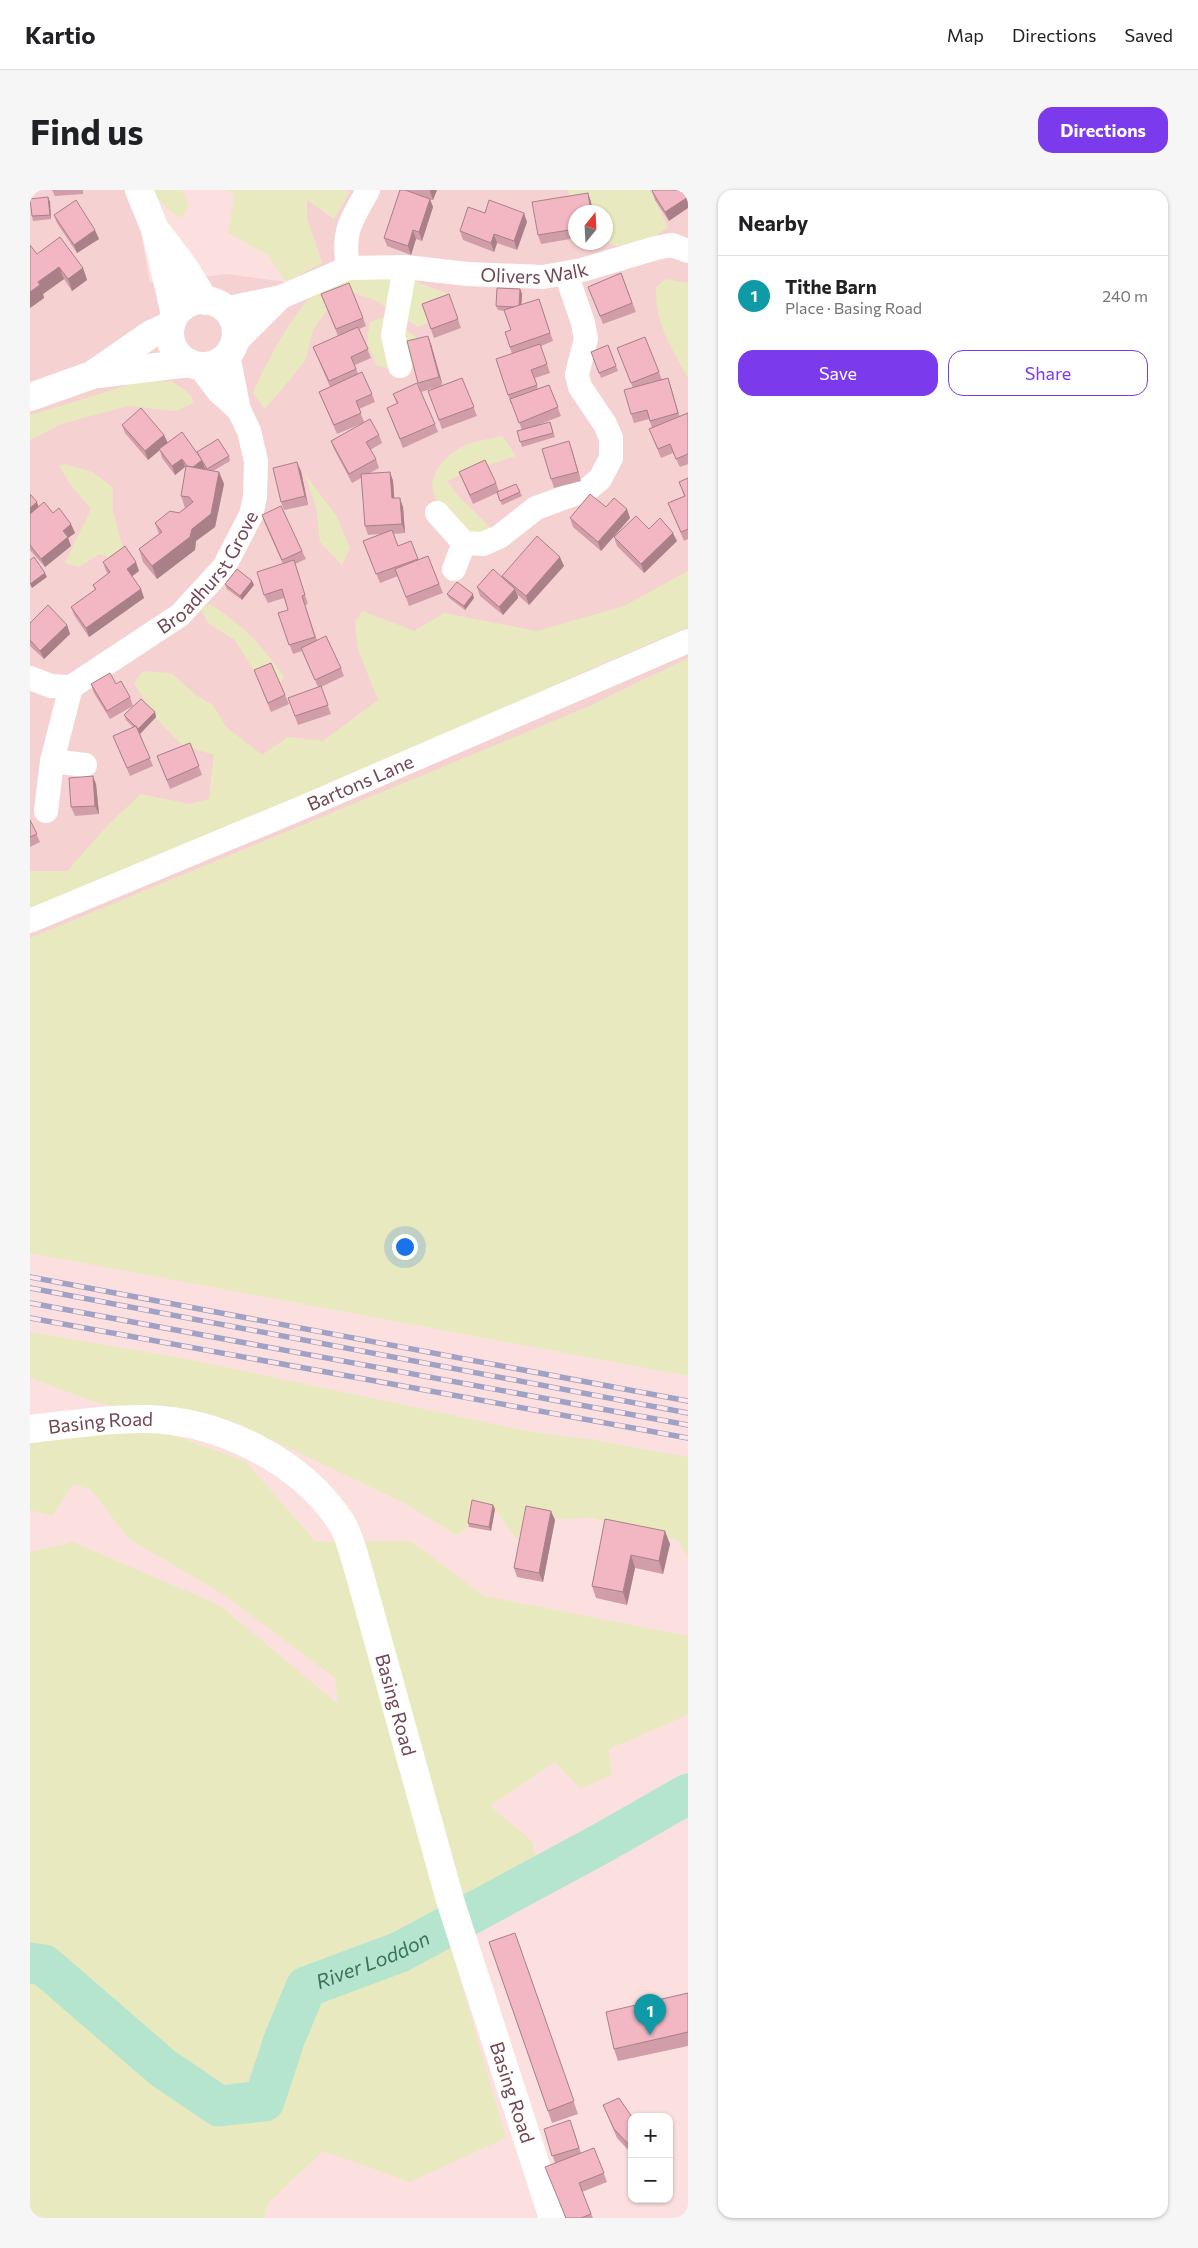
<!DOCTYPE html>
<meta charset="utf-8">
<style>
:root{--surface:#fff;--page:#f6f6f6;--text:#202124;--muted:#757577;--line:#e0e0e0;--accent:#7c3aed}
body{margin:0;font-family:Commissioner,sans-serif;background:var(--page);color:var(--text)}
.controls{position:absolute;right:15px;bottom:15px;display:grid;overflow:hidden;border-radius:10px;box-shadow:0 1px 4px #0004}
.controls button{width:45px;height:45px;display:grid;place-items:center;padding:0;border:0;border-bottom:1px solid var(--line);background:var(--surface);color:var(--text);font:25px sans-serif}
.compass{position:absolute;left:538px;top:15px;width:45px;height:45px;border-radius:50%;background:var(--surface);box-shadow:0 1px 4px #0004;rotate:18deg}
.you{position:absolute;left:374px;top:1056px;width:18px;height:18px;margin:-12px;border:4px solid #fff;border-radius:50%;background:#1a73e8;box-shadow:0 0 0 8px #1a73e833}
.badge{display:grid;place-items:center;width:32px;height:32px;border-radius:50%;background:var(--accent);color:#fff;font-size:16px;font-weight:700}
.pin{position:absolute;translate:-50% -41px;filter:drop-shadow(0 1px 2px #0008)}
.pin::after{content:'';position:absolute;top:26px;width:18px;height:15px;background:inherit;clip-path:polygon(0 0,100% 0,50% 100%)}
.list{margin:0;padding:0;list-style:none}
h2{display:flex;justify-content:space-between;align-items:center;height:65px;margin:0;padding:0 20px;font-size:21px}
h2 small{font-size:16px;font-weight:400;color:var(--muted)}
.list li{display:grid;grid-template-columns:32px 1fr auto;gap:15px;align-items:center;box-sizing:border-box;height:80px;padding:0 20px;border-top:1px solid var(--line)}
.list b{display:block;font-size:19px;white-space:nowrap}
.list p{margin:0;font-size:16px;white-space:nowrap;color:var(--muted)}
.list em{font-size:16px;font-style:normal;color:var(--muted)}
.actions{display:flex;gap:10px;padding:15px 20px}
.actions a{flex:1;padding:11px 0;border:1px solid var(--accent);border-radius:15px;text-align:center;font-size:18px;color:var(--accent)}
.actions .main{background:var(--accent);color:#fff}
.map{position:relative;flex:none;width:658px;height:2028px;overflow:hidden;border-radius:15px}
header{display:flex;align-items:center;gap:30px;box-sizing:border-box;height:70px;padding:0 25px;background:var(--surface);border-bottom:1px solid var(--line)}
header strong{font-size:24px}
nav{display:flex;gap:28px;margin-inline-start:auto;font-size:18px}
.intro{display:flex;align-items:center;justify-content:space-between;box-sizing:border-box;height:120px;padding:0 30px}
h1{margin:0;font-size:35px}
.button{padding:12px 22px;border-radius:15px;background:var(--accent);color:#fff;font-size:18px;font-weight:700}
main{display:flex;gap:30px;padding:0 30px}
aside{flex:1;background:var(--surface);border-radius:15px;box-shadow:0 1px 4px #0004}
.map>svg:first-child{display:block}
.residential{fill:#f6d1d2;fill-rule:evenodd}
.green{fill:#e9e9bf}
.lines{fill:none;stroke-linecap:round;stroke-linejoin:round}
.river{stroke:#b5e5cf;stroke-width:41}
.street{stroke:#fff;stroke-width:24}
.secondary{stroke:#fff;stroke-width:28}
.rail-casing{stroke:#9fa1c5;stroke-width:5.5}
.rail{stroke:#ffe6e6;stroke-width:4;stroke-dasharray:11;stroke-linecap:butt}
.wall{fill:#d09da8}
.shaded-wall{fill:#a98088}
.building{fill:#f2b7c3;stroke:#a98088}
.labels{text-anchor:middle;stroke-width:4;stroke-linejoin:round;paint-order:stroke}
.street-label{font-size:19px;fill:#734752;stroke:#ffe6e6}
.water-label{font-size:20px;font-style:italic;fill:#387259;stroke:#ffe6e6}
</style>
<header>
<strong>Kartio</strong>
<nav><a>Map</a><a>Directions</a><a>Saved</a></nav>
</header>
<div class="intro"><h1>Find us</h1><a class="button">Directions</a></div>
<main>
<div class="map">
<svg width="658" height="2028" viewBox="0 0 658 2028">
<rect width="100%" height="100%" fill="#fce0e0"/>
<path class="residential" d="M 0,0 L 94,0 L 110,38 L 120,93 L 197,84 L 256,92 L 292,73 L 277,29 L 277,9 L 320,2 L 315,0 L 658,0 L 658,498 L 0,754 ZM 546,22 L 576,22 L 576,52 L 546,52 Z"/>
<g class="green">
<polygon points="119,0 152,0 158,14 154,26 146,27"/>
<polygon points="194,0 315,0 320,2 304,29 277,10 277,29 292,73 256,92 238,65 198,43 204,5"/>
<path d="M 537,0 L 620,0 L 638,37 C 623,49 594,65 576,51 L 576,22 L 547,22 Z"/>
<path d="M 319,85 L 382,90 L 420,105 L 420,122 L 388,137 L 345,110 L 315,100 L 302,111 L 283,141 L 275,171 L 235,219 L 223,203 C 236,173 267,113 294,95 C 301,91 311,88 319,85 Z"/>
<path d="M 635,89 L 658,93 L 658,188 C 641,157 625,134 626,97 Z"/>
<polygon points="356,126 389,149 390,168 375,181 347,176 337,153 340,132"/>
<polygon points="141,191 160,204 164,212 147,221 98,216 31,234 0,250 0,225 106,193"/>
<path d="M 472,246 L 486,266 L 439,281 L 417,291 L 428,306 L 460,337 L 461,346 L 434,344 C 423,332 409,319 404,304 C 396,284 421,260 438,254 C 448,250 461,249 472,246 Z"/>
<polygon points="35,274 62,282 83,297 83,320 97,375 70,364 48,377 35,373 61,319 40,294 29,276"/>
<polygon points="275,284 307,327 320,358 312,375 290,352 286,317"/>
<polygon points="658,381 658,437 545,486 459,526 0,720 0,681 37,681 79,634 111,604 159,614 179,609 184,565 152,555 125,527 104,493 113,481 141,483 167,506 183,515 196,537 232,565 258,547 293,551 348,510 328,460 325,431 333,421 384,441 414,423 507,441 594,416"/>
<path d="M 180,414 C 216,438 229,452 254,487 L 245,501 L 232,494 L 205,450 L 178,433 L 171,419 Z"/>
<polygon points="658,468 658,1186 0,1063 0,748 557,517"/>
<polygon points="0,1142 162,1170 502,1242 564,1250 658,1267 658,1367 647,1350 562,1328 531,1329 499,1325 487,1350 465,1319 444,1315 439,1337 426,1345 376,1314 246,1252 65,1212 0,1188"/>
<polygon points="41,1242 137,1243 215,1271 286,1352 381,1351 454,1406 658,1446 658,1525 579,1559 582,1585 550,1599 525,1572 460,1616 502,1651 508,1679 436,1719 395,1668 476,1948 380,1992 293,1961 239,2012 234,2028 0,2028 0,1362 43,1352 189,1415 308,1514 305,1488 194,1405 99,1349 61,1300 43,1294 22,1326 0,1320 0,1248"/>
</g>
<g class="lines">
<path class="river" id="s1" d="M 0,1773 L 14,1775 L 133,1878 L 189,1916 L 234,1911 L 254,1850 L 276,1797 L 370,1762 L 574,1652 L 658,1604"/>
<g class="street">
<path d="M 318,78 C 312,39 321,32 338,0"/>
<path id="s2" d="M 194,119 L 251,107 L 318,78 L 375,77 L 438,84 L 513,87 L 552,80 L 626,58 L 642,55 L 658,61"/>
<polyline points="203,155 251,107"/>
<polyline points="198,165 209,220"/>
<polyline points="370,176 363,145 375,77"/>
<polyline points="407,323 434,353 453,354 469,347 506,318 558,299 570,289 581,268 581,248 575,234 550,197 547,184 556,149 553,133 536,83"/>
<polyline points="424,379 434,353"/>
<path id="s3" d="M 0,488 L 21,496 L 41,497 L 150,425 L 194,377 L 221,325 L 225,307 L 226,271 L 219,241 L 209,220 L 188,201 L 169,176"/>
<polyline points="22,571 55,575"/>
<polyline points="16,621 22,571 41,497"/>
<path id="s4" d="M 0,731 L 276,616 L 658,451"/>
</g>
<g class="secondary">
<polyline points="109,0 125,39 145,124"/>
<polyline points="129,44 154,77 175,111"/>
<circle cx="173" cy="143" r="33"/>
<polyline points="68,184 160,173"/>
<polyline points="0,207 62,185 121,144 141,135"/>
<path id="s5" d="M 0,1239 C 38,1235 79,1228 117,1229 C 190,1231 270,1270 311,1332 C 320,1346 324,1366 329,1382 L 420,1710 L 523,2028"/>
</g>
<g class="rail-casing">
<g id="rail">
<polyline points="0,1087 658,1211"/>
<polyline points="0,1098 658,1223"/>
<polyline points="0,1113 658,1235"/>
<polyline points="0,1128 658,1248"/>
</g>
</g>
<use href="#rail" class="rail"/>
</g>
<g class="wall">
<polygon points="22,0 53,0 53,4 25,6"/>
<polygon points="370,0 407,0 403,10 400,10 403,17 392,51 386,49 381,65 357,56 354,48"/>
<polygon points="658,0 639,31 625,10 622,1"/>
<polygon points="558,3 561,12 546,22 546,48 511,54 508,45"/>
<polygon points="18,7 20,12 21,29 3,31 2,26"/>
<polygon points="455,23 497,32 487,60 467,53 464,62 433,50 430,41"/>
<polygon points="24,25 69,49 47,63 27,33"/>
<polygon points="7,64 53,78 57,90 42,101 34,89 13,104 14,108 0,118"/>
<polygon points="591,83 606,122 573,134 558,97"/>
<polygon points="490,99 492,104 491,115 509,109 523,151 511,156 520,183 505,188 508,199 519,195 531,226 508,235 520,232 525,247 492,257 487,241 492,240 482,213 481,214 466,169 482,164 475,142 481,140 474,121 468,120 466,116"/>
<polygon points="291,104 333,128 336,136 329,139 341,168 325,175 328,184 342,204 345,212 329,219 334,232 349,245 352,253 340,260 346,269 349,278 340,283 360,282 363,291 364,308 373,317 375,343 363,344 368,356 381,351 388,370 398,366 413,403 379,416 368,386 350,393 333,351 350,344 338,345 335,336 331,288 322,293 304,259 301,251 333,233 307,244 289,202 300,197 283,157 308,146"/>
<polygon points="419,104 431,138 404,148 392,114"/>
<polygon points="615,147 632,190 638,188 649,226 658,223 658,274 650,277 643,263 631,268 619,239 622,238 619,229 604,233 601,224 603,198 587,158"/>
<polygon points="401,154 412,196 432,188 447,226 412,239 398,201 408,197 391,202 388,193"/>
<polygon points="578,155 588,181 571,188 561,162"/>
<polygon points="363,204 405,234 408,242 373,258 357,218 367,214"/>
<polygon points="92,235 137,253 167,263 199,266 200,271 183,281 189,282 194,294 185,337 166,351 165,360 127,389 113,372 109,359 129,344 125,333 149,323 155,318 151,306 156,278 155,277 145,285 132,268 130,260 118,270 95,243"/>
<polygon points="542,260 551,291 524,298 521,289"/>
<polygon points="271,281 278,315 254,320 251,312"/>
<polygon points="429,282 466,293 469,301 490,302 492,306 472,315 467,303 443,314"/>
<polygon points="658,288 658,349 654,351 638,313 654,306 649,292"/>
<polygon points="0,304 9,317 23,323 45,343 38,348 41,356 15,377 0,360"/>
<polygon points="576,317 600,328 571,361 543,337 540,328"/>
<polygon points="232,325 272,361 276,369 265,374 278,414 275,415 287,450 311,478 314,486 291,497 301,524 268,535 258,508 288,497 272,461 263,464 248,423 258,420 254,408 238,413 234,405 253,374 235,334"/>
<polygon points="619,339 647,351 614,383 587,356 584,347"/>
<polygon points="73,372 109,381 102,386 111,399 114,408 59,447 44,425 41,417 65,400 63,395 78,384 76,381"/>
<polygon points="534,376 499,415 488,405 488,408 473,425 450,406 447,397 473,388 472,386"/>
<polygon points="222,391 224,395 212,410 197,399 195,394"/>
<polygon points="417,404 444,408 435,420 419,408"/>
<polygon points="0,433 37,435 40,444 14,469 0,456"/>
<polygon points="224,480 255,505 259,514 241,522"/>
<polygon points="61,494 86,494 100,507 103,516 80,529 64,503"/>
<polygon points="125,522 126,527 110,544 123,576 100,586 83,546 103,537 96,530 94,525"/>
<polygon points="160,553 172,585 140,599 127,566"/>
<polygon points="66,594 69,624 45,626 41,617"/>
<polygon points="0,630 10,652 0,657"/>
<polygon points="465,1319 461,1341 439,1337 438,1333"/>
<polygon points="575,1329 640,1354 633,1384 605,1378 597,1415 566,1408 562,1396"/>
<polygon points="525,1330 513,1392 487,1387 484,1378"/>
<polygon points="485,1743 548,1924 522,1933 459,1752"/>
<polygon points="658,1803 658,1856 588,1871 584,1859"/>
<polygon points="573,1915 602,1927 602,1964 587,1948"/>
<polygon points="514,1939 543,1939 551,1963 564,1958 577,1992 552,2002 563,2028 535,2028 525,1973"/>
</g>
<g class="shaded-wall">
<polygon points="400,0 407,0 403,10 400,2"/>
<polygon points="558,3 561,12 563,22 561,22"/>
<polygon points="18,7 20,12 21,29 20,25"/>
<polygon points="658,7 658,18 639,31 635,22"/>
<polygon points="400,9 403,17 392,51 389,42"/>
<polygon points="494,23 497,32 487,60 484,51"/>
<polygon points="65,40 69,49 47,63 44,55"/>
<polygon points="383,40 386,49 381,65 378,56"/>
<polygon points="464,44 467,53 464,62 461,53"/>
<polygon points="29,77 34,89 13,104 14,108 0,118 0,102 8,92"/>
<polygon points="53,78 57,90 42,101 38,89"/>
<polygon points="490,99 492,104 491,122 489,118"/>
<polygon points="398,146 401,154 413,196 409,187"/>
<polygon points="638,188 641,197 651,232 648,223"/>
<polygon points="134,245 138,253 118,270 115,261"/>
<polygon points="539,251 542,260 551,291 548,282"/>
<polygon points="152,269 155,277 145,285 142,276"/>
<polygon points="172,270 175,279 160,279"/>
<polygon points="267,272 271,281 278,315 275,306"/>
<polygon points="189,282 194,294 185,337 166,351 165,360 127,389 122,376"/>
<polygon points="360,282 363,291 365,317 362,308"/>
<polygon points="370,308 373,317 375,343 372,334"/>
<polygon points="7,312 10,321 0,330 0,318"/>
<polygon points="597,319 600,328 571,361 568,352"/>
<polygon points="41,334 45,343 38,348 41,356 15,377 11,369 33,341"/>
<polygon points="643,343 647,351 614,383 611,374"/>
<polygon points="530,367 534,376 499,415 496,406"/>
<polygon points="106,372 109,381 100,388 97,379"/>
<polygon points="15,383 17,387 2,398 0,394"/>
<polygon points="222,391 224,395 212,410 210,406"/>
<polygon points="111,399 114,408 59,447 56,438"/>
<polygon points="485,399 488,408 473,425 469,417"/>
<polygon points="443,404 444,408 435,420 434,416"/>
<polygon points="37,435 40,444 14,469 10,461"/>
<polygon points="125,522 126,527 110,544 108,539"/>
<polygon points="63,586 66,594 69,624 65,616"/>
<polygon points="463,1315 465,1319 461,1341 459,1337"/>
<polygon points="521,1321 525,1330 513,1392 509,1383"/>
<polygon points="635,1341 640,1354 633,1384 629,1371"/>
<polygon points="601,1365 605,1378 597,1415 593,1402"/>
</g>
<g class="building">
<polygon points="370,0 375,0 400,9 389,42 383,40 378,56 354,48"/>
<polygon points="623,0 658,0 658,7 635,22 622,1"/>
<polygon points="558,3 561,22 546,22 546,28 543,28 545,39 508,45 502,12"/>
<polygon points="18,7 20,25 2,26 0,9"/>
<polygon points="46,10 65,40 44,55 24,25"/>
<polygon points="459,10 494,23 484,51 464,44 461,53 430,41 438,17 455,23"/>
<polygon points="30,47 53,78 38,89 29,77 8,92 10,95 0,102 0,55 7,64"/>
<polygon points="591,83 602,113 570,126 558,97"/>
<polygon points="319,93 333,128 306,139 291,104"/>
<polygon points="467,98 490,99 489,116 484,117 466,116"/>
<polygon points="419,104 428,129 401,139 392,114"/>
<polygon points="509,109 520,143 480,157 475,142 481,140 474,120"/>
<polygon points="328,137 338,159 321,167 326,179 299,191 283,157"/>
<polygon points="398,146 409,187 388,193 377,151"/>
<polygon points="615,147 629,182 601,193 587,158"/>
<polygon points="510,154 517,174 501,180 507,195 478,205 466,169"/>
<polygon points="578,155 586,176 569,183 561,162"/>
<polygon points="332,182 342,204 326,211 331,223 304,235 289,202"/>
<polygon points="432,188 444,217 409,230 398,201"/>
<polygon points="638,188 648,223 620,231 617,220 601,224 594,200"/>
<polygon points="387,193 405,234 370,249 357,218 368,213 363,204"/>
<polygon points="519,195 528,217 489,233 480,209"/>
<polygon points="111,218 134,245 115,261 92,235"/>
<polygon points="658,223 658,264 646,269 640,254 628,259 619,239"/>
<polygon points="340,229 349,245 336,252 346,269 319,284 301,251"/>
<polygon points="520,232 523,243 490,252 487,241"/>
<polygon points="152,242 172,270 163,277 157,276 152,269 142,276 129,259"/>
<polygon points="188,249 199,266 177,279 167,262"/>
<polygon points="539,251 548,282 521,289 512,259"/>
<polygon points="455,270 466,293 440,305 429,282"/>
<polygon points="267,272 275,306 251,312 243,278"/>
<polygon points="156,276 189,282 181,324 162,339 160,347 122,376 109,359 132,342 125,333 140,321 149,323 163,312 159,307 151,306"/>
<polygon points="360,282 362,308 370,308 372,334 335,336 331,284"/>
<polygon points="658,288 658,339 651,342 638,313 655,306 649,292"/>
<polygon points="486,294 490,302 470,311 467,302"/>
<polygon points="0,304 7,312 0,318"/>
<polygon points="560,304 576,317 584,308 597,319 568,352 540,328"/>
<polygon points="14,312 23,323 29,318 41,334 33,341 38,347 11,369 0,355 0,324"/>
<polygon points="251,316 272,361 252,370 232,325"/>
<polygon points="606,326 619,339 630,328 643,343 611,374 584,347"/>
<polygon points="362,340 368,356 381,351 388,369 346,384 333,351"/>
<polygon points="507,346 530,367 496,406 472,386"/>
<polygon points="95,356 106,372 97,379 111,399 56,438 41,417 66,399 63,395 80,382 73,372"/>
<polygon points="398,366 409,394 376,407 365,379"/>
<polygon points="4,367 15,383 0,394 0,370"/>
<polygon points="264,370 275,405 272,406 285,447 259,455 248,423 258,420 252,399 234,405 227,382"/>
<polygon points="207,379 222,391 210,406 195,394"/>
<polygon points="463,379 485,399 469,417 447,397"/>
<polygon points="427,392 443,404 434,416 417,404"/>
<polygon points="18,415 37,435 10,461 0,450 0,433"/>
<polygon points="296,446 311,478 285,490 271,458"/>
<polygon points="241,473 255,505 238,513 224,480"/>
<polygon points="80,483 86,494 91,491 100,507 77,521 61,494"/>
<polygon points="291,496 298,515 265,526 258,508"/>
<polygon points="111,509 125,522 108,539 106,536 105,536 94,525"/>
<polygon points="106,536 120,568 97,578 83,546"/>
<polygon points="160,553 169,576 137,590 127,566"/>
<polygon points="63,586 65,616 41,617 39,588"/>
<polygon points="0,630 7,644 0,647"/>
<polygon points="442,1310 463,1315 459,1337 438,1333"/>
<polygon points="496,1316 521,1321 509,1383 484,1378"/>
<polygon points="575,1329 635,1341 629,1371 601,1365 593,1402 562,1396"/>
<polygon points="485,1743 544,1911 518,1921 459,1752"/>
<polygon points="658,1803 658,1842 584,1859 576,1822"/>
<polygon points="589,1908 602,1927 602,1958 584,1939 573,1915"/>
<polygon points="540,1930 549,1958 522,1966 514,1939"/>
<polygon points="564,1958 574,1983 549,1993 561,2024 551,2028 536,2028 515,1977"/>
</g>
<g class="labels">
<g class="street-label">
<text dy="7" stroke="none"><textPath href="#s2" startOffset="318">Olivers Walk</textPath></text>
<text dy="7" stroke="none"><textPath href="#s3" startOffset="224">Broadhurst Grove</textPath></text>
<text dy="7" stroke="none"><textPath href="#s4" startOffset="358">Bartons Lane</textPath></text>
<text dy="7" stroke="none"><textPath href="#s5" startOffset="71">Basing Road</textPath></text>
<text dy="7" stroke="none"><textPath href="#s5" startOffset="536">Basing Road</textPath></text>
<text dy="7" stroke="none"><textPath href="#s5" startOffset="941">Basing Road</textPath></text>
</g>
<g class="water-label">
<text dy="7" stroke="none"><textPath href="#s1" startOffset="478">River Loddon</textPath></text>
</g>
</g>
</svg>
<div class="controls">
<button>+</button>
<button>−</button>
</div>
<svg class="compass" viewBox="-18 -18 36 36"><path d="M0-13l5 13h-10z" fill="#e53935"/><path d="M0 13l5-13h-10z" fill="#757577"/></svg>
<div class="you"></div>
<div class="pin badge" style="left:620px;top:1845px;background:#0f9aa8">1</div>
</div>
<aside>
<h2>Nearby<small></small></h2>
<ul class="list">
<li><span class="badge" style="background:#0f9aa8">1</span><div><b>Tithe Barn</b><p>Place · Basing Road</p></div><em>240 m</em></li>
</ul>
<div class="actions"><a class="main">Save</a><a>Share</a></div>
</aside>
</main>
